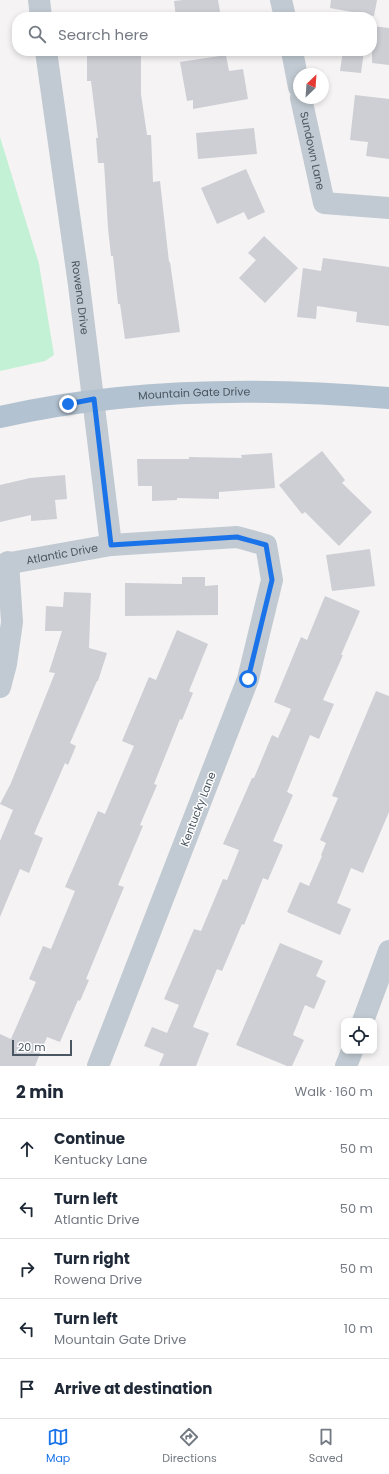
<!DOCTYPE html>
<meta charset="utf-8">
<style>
:root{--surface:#fff;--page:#f2f2f3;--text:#1f2937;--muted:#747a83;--line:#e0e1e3;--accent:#1a73e8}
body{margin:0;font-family:Poppins,sans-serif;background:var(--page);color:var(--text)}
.controls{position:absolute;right:12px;bottom:12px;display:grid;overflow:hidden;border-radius:8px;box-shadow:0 2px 6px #0003}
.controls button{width:36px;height:36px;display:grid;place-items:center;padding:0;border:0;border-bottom:1px solid var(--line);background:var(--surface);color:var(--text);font:20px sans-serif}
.compass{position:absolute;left:293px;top:68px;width:36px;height:36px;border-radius:50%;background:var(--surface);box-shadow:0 2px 6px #0003;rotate:25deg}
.scale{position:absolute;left:12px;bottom:10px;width:60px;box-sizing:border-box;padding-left:4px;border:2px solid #4a5661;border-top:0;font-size:11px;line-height:14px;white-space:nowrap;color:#4a5661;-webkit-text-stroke:3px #fff;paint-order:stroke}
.stop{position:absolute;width:12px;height:12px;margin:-9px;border:3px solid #1a73e8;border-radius:50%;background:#fff}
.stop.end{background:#1a73e8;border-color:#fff;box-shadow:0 1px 4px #0008}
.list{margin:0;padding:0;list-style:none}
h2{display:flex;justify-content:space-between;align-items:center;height:52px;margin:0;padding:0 16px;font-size:17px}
h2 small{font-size:13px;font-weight:400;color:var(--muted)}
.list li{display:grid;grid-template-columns:26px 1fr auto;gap:12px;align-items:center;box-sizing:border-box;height:60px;padding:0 16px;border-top:1px solid var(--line)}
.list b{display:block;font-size:15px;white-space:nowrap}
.list p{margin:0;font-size:13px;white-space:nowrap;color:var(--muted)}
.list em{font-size:13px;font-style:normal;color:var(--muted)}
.icon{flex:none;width:22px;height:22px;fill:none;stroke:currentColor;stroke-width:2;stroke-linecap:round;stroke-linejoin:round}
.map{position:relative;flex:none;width:389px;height:1066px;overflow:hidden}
.search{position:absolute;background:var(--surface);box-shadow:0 2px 6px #0003;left:12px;right:12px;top:12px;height:44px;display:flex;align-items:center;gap:10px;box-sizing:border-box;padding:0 14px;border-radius:16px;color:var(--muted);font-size:15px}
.sheet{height:352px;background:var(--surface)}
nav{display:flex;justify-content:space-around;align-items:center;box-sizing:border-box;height:56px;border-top:1px solid var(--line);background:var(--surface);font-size:11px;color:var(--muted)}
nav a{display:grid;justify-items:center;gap:2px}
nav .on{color:var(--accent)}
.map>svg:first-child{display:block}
.green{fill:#c3f1d5}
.building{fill:#cdcfd5}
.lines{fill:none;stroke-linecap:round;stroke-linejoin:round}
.minor{stroke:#c1cad2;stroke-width:22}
.major{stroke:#b3c2d1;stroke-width:22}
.route{stroke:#1a73e8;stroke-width:5}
.labels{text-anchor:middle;stroke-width:3;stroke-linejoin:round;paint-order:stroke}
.street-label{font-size:11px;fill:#4a5661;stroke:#fff}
</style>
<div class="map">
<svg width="389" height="1066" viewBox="0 0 389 1066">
<rect width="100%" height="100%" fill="#f5f3f3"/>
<polygon class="green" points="0,137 39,264 54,355 45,361 0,371"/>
<g class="building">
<polygon points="183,0 218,0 221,17 176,17 174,1"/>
<polygon points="331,0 377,0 374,16 330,8"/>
<polygon points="372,26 389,28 389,65 372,63"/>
<polygon points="87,51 141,51 141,94 147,135 151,135 153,182 160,181 169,262 170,262 180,332 125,339 120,304 118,304 113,256 111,256 108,228 104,163 98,163 96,138 98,138 91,81 87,81"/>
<polygon points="343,51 364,51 361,73 340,71"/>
<polygon points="226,55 229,71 243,69 248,99 193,109 193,100 187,101 180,62"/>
<polygon points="355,95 389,99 389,159 366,156 368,142 350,140"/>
<polygon points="254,128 257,154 198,159 196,133"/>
<polygon points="246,169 265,212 248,220 244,212 217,224 201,188"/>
<polygon points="264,236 298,268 265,303 239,278 256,260 248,253"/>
<polygon points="323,258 389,267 389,326 356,322 357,312 317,306 316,319 297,317 303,268 321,271"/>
<polygon points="322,451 345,480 342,483 372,512 339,546 305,512 302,514 279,485"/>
<polygon points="272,453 275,488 219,492 219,499 177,498 177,500 152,501 152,486 138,486 137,459 189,459 189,457 242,458 241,455"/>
<polygon points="65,475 67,499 55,500 57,519 31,521 31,515 0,522 0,485 30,478"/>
<polygon points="370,549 375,586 332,591 326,555"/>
<polygon points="182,577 205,577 205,586 218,585 218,615 125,616 125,583 182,584"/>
<polygon points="64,592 91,593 89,648 107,653 98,681 97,681 70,743 76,746 68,765 65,763 34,834 43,838 29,873 20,869 0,917 0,841 13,810 0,804 11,783 55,673 49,672 62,631 45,631 46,606 63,607"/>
<polygon points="325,596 360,611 341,655 343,655 323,700 334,704 319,739 310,735 287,792 293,795 273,841 283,845 268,880 263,878 244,925 242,924 222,971 217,969 193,1027 209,1033 196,1066 159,1066 164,1054 144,1046 152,1027 167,1033 179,1005 164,999 194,929 201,931 223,879 227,880 239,850 223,844 252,778 254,778 272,735 278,738 291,709 274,702 301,637 307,640"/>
<polygon points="177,630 208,644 189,691 193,693 182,720 180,719 154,784 157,785 140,825 143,826 118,885 124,887 86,979 89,980 80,1001 78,1000 60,1042 47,1037 35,1066 0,1066 0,1034 11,1039 36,982 29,979 43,946 51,949 75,891 65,887 98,811 105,814 134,746 122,741 149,677 156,680"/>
<polygon points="376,691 389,696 389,812 363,873 351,868 337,903 351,909 340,935 287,912 300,882 309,886 322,856 321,855 326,843 320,840 338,798 332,796"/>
<polygon points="280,943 323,961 316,976 326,981 314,1009 305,1005 293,1035 304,1040 292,1066 287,1066 236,1045"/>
</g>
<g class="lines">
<g class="minor">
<polyline points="39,0 41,17"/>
<polyline points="281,0 285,17"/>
<path id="s1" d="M 46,51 L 79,285 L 111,545"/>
<polyline points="292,51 299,87"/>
<path id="s2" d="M 301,98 L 324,203 L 389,208"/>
<path id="s3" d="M 0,565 L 111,545 L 237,537 L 266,545 L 272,580 L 248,679 L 98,1066"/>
<polyline points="0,687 6,664 12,622 8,562"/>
<polyline points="363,1021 389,951"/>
<polyline points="346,1066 352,1051"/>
</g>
<path class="major" id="s4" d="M 0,417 C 127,388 260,387 389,398"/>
</g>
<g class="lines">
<polyline class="route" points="68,404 94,399 111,545 237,537 266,545 272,580 248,679"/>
</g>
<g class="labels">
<g class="street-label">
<text dy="4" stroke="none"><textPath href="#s2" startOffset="54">Sundown Lane</textPath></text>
<text dy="4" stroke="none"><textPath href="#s1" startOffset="249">Rowena Drive</textPath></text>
<text dy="4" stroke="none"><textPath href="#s4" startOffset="196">Mountain Gate Drive</textPath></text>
<text dy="4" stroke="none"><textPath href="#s3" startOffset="63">Atlantic Drive</textPath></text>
<text transform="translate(198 809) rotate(-69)" y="4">Kentucky Lane</text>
</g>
</g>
</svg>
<div class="controls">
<button><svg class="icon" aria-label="locate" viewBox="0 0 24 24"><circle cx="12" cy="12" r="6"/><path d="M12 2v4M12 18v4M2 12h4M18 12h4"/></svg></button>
</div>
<svg class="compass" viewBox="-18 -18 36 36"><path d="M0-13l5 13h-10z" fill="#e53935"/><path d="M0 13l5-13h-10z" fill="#747a83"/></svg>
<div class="scale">20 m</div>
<div class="stop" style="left:248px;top:679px"></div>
<div class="stop end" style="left:68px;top:404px"></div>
<div class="search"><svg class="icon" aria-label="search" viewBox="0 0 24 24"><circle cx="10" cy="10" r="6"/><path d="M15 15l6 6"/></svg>Search here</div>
</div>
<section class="sheet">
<h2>2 min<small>Walk · 160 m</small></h2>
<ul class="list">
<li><svg class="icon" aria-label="ahead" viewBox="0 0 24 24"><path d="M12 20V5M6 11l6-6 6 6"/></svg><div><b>Continue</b><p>Kentucky Lane</p></div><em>50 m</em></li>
<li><svg class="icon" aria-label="left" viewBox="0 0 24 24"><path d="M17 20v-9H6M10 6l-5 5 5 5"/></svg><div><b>Turn left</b><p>Atlantic Drive</p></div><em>50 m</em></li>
<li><svg class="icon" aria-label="right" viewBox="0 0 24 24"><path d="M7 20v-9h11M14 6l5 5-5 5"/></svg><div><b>Turn right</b><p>Rowena Drive</p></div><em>50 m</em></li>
<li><svg class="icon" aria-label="left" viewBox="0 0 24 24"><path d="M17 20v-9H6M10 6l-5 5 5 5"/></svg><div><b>Turn left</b><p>Mountain Gate Drive</p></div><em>10 m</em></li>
<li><svg class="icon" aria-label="arrive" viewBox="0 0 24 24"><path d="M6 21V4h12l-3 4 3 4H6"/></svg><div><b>Arrive at destination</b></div></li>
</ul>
</section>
<nav>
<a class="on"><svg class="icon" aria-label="map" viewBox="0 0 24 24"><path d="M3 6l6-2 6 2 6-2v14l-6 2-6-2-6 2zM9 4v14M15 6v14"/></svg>Map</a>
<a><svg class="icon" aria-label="directions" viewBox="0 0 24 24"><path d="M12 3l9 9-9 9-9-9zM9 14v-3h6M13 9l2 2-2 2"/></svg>Directions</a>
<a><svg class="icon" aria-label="saved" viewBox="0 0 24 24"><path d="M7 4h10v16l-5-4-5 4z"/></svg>Saved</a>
</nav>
